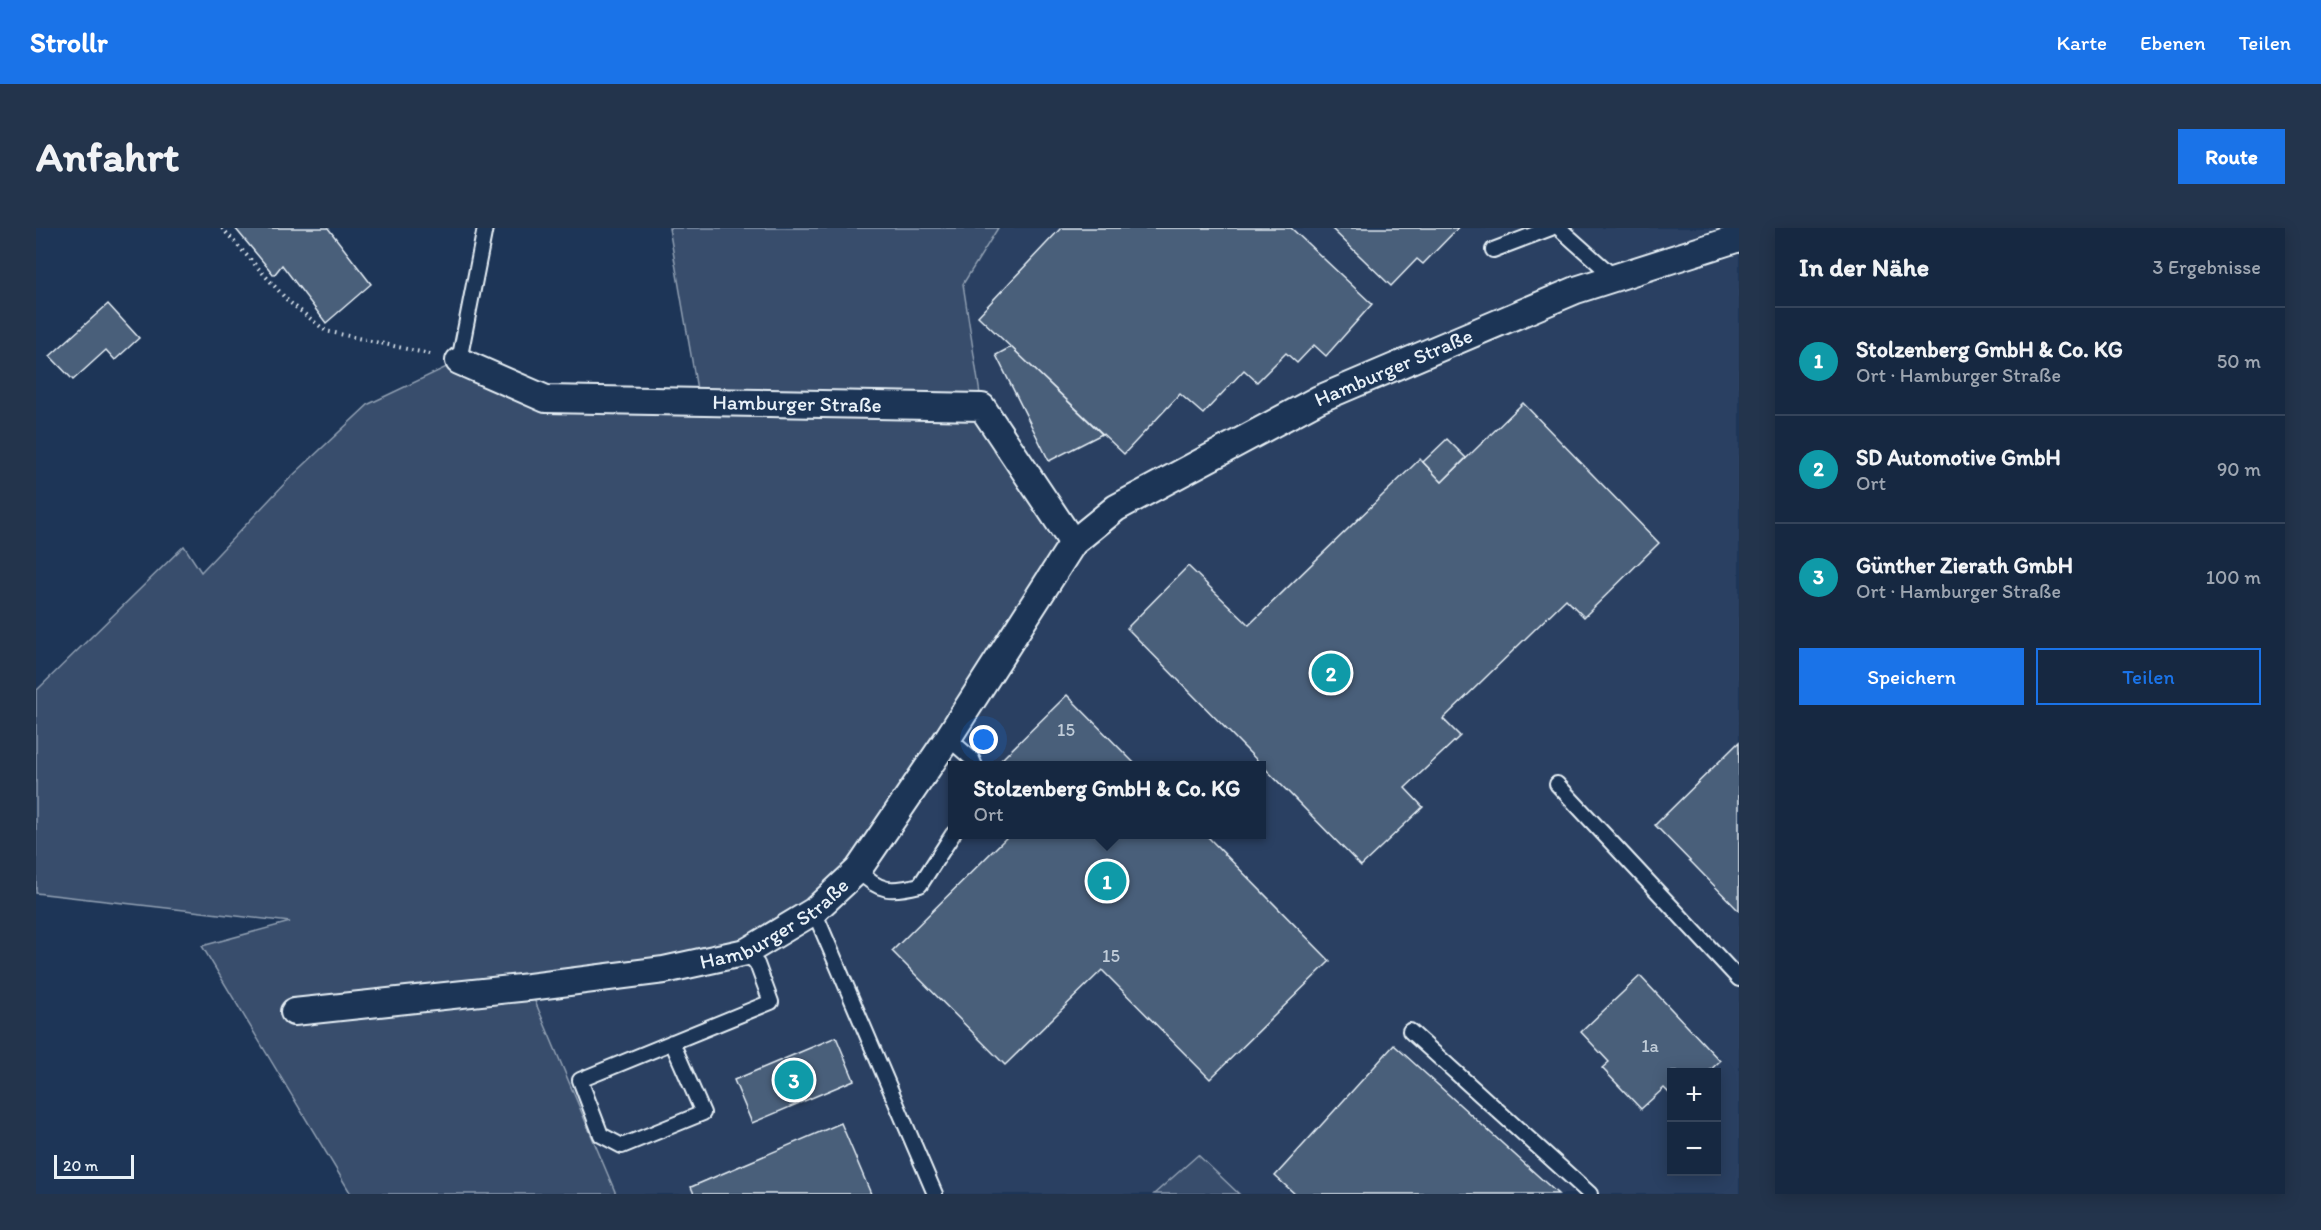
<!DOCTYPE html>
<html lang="de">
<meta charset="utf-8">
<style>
:root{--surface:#162841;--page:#23344c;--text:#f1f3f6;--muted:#9ea6b1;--line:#35445a;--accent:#1a73e8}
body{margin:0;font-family:Itim,sans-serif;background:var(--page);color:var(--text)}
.controls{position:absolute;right:18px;bottom:18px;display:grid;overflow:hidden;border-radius:0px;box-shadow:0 3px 15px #0003}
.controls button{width:54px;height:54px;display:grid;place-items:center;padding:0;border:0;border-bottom:2px solid var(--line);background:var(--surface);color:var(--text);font:30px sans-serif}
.scale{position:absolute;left:18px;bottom:15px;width:80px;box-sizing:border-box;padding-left:6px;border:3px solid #e8f1f8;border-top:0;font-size:16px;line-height:21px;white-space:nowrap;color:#e8f1f8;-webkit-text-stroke:4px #1d3557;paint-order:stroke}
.you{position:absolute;left:948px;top:512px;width:21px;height:21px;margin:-15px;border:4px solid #fff;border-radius:50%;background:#1a73e8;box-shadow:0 0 0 9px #1a73e833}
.badge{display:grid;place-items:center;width:39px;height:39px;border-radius:50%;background:var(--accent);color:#fff;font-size:20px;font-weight:700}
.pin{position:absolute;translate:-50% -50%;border:3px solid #fff;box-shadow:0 2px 6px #0006}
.popup{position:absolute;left:912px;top:533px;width:318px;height:78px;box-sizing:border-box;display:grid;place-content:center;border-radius:0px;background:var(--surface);filter:drop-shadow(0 2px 4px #0005);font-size:20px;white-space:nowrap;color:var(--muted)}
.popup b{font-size:22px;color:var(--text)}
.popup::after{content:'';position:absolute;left:50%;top:100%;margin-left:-12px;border:12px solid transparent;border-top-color:var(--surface)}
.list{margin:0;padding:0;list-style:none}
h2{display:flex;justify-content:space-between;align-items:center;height:78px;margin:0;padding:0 24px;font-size:26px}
h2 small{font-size:20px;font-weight:400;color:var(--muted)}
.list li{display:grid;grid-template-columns:39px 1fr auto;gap:18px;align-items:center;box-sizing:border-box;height:108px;padding:0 24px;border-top:2px solid var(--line)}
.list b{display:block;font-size:22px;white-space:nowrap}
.list p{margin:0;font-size:20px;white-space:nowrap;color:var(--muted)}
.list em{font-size:20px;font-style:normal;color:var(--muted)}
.actions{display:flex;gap:12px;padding:18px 24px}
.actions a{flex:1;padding:14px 0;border:2px solid var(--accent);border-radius:0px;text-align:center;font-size:21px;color:var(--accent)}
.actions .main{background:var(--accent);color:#fff}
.map{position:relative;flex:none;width:1703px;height:966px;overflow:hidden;border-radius:0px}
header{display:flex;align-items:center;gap:36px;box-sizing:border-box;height:84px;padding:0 30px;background:var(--accent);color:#fff}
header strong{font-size:28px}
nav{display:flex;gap:33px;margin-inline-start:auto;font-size:21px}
.intro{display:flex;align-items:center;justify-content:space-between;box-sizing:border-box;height:144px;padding:0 36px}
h1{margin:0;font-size:42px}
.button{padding:15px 27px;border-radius:0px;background:var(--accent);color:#fff;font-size:21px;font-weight:700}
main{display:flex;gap:36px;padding:0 36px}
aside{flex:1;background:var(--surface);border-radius:0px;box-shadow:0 3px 15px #0003}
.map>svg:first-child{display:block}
.built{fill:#2a4162;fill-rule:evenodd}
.green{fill:#374d6c;stroke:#909fb2;stroke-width:1.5}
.building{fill:#495e7a;stroke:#e8f1f8;stroke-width:1.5}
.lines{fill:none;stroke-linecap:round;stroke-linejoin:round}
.service-casing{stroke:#e8f1f8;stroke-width:18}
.minor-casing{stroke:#e8f1f8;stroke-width:30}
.path{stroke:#e8f1f8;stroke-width:4;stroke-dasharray:1.5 4.5;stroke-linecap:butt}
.service{stroke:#1d3557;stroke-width:14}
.minor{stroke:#1d3557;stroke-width:26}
.labels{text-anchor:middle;stroke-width:6;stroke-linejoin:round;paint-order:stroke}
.number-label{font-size:18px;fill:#c0ccd8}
.street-label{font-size:21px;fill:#e8f1f8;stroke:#1d3557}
</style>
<header>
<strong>Strollr</strong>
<nav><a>Karte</a><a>Ebenen</a><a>Teilen</a></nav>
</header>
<div class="intro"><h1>Anfahrt</h1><a class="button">Route</a></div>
<main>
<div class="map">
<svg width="1703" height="966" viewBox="0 0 1703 966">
<rect width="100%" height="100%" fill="#1d3557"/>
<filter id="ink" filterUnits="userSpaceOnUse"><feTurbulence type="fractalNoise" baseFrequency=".0167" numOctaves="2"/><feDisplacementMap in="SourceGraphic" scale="12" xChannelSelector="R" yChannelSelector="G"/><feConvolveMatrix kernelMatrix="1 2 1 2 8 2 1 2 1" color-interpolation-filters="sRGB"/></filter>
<g filter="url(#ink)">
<path class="built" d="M 962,0 L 1703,0 L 1703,966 L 1203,966 L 1162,927 L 1118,966 L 580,966 L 493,759 L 946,179 L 927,56 ZM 916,538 L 1226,538 L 1226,606 L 916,606 ZM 1636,844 L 1680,844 L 1680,944 L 1636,944 Z"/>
<g class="green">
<polygon points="633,0 962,0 927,56 946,179 1037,315 822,642 710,724 493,759 580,966 315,966 166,718 254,694 0,665 0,463 148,318 165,344 253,251 333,176 423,133 510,171 663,173"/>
<polygon points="1162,927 1203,966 1118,966"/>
</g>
<g class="building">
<polygon points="199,0 292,0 335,56 290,95 246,37 238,47"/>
<polygon points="1025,0 1255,0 1336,76 1290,128 1278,117 1261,135 1250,125 1221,154 1208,142 1167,186 1144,166 1088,226 942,88"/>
<polygon points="1295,0 1422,0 1387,36 1381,31 1355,58"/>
<polygon points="72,76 103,110 79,132 70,122 37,152 14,128"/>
<polygon points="975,119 1066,206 1013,233 960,127"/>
<polygon points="1487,175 1623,315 1548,389 1530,371 1407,491 1424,508 1369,560 1387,579 1325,638 1091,400 1152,338 1213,397 1384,231 1406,254"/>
<polygon points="1411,211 1430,230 1406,254 1387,234"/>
<polygon points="1031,467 1101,538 959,538"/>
<polygon points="1703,514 1703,683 1619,597"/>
<polygon points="974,606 1169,606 1294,733 1174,851 1066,742 969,837 856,723"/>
<polygon points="1604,748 1684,833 1672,844 1636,844 1636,868 1628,860 1605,881 1566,840 1573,834 1545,804"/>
<polygon points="800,809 818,852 716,895 698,852"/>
<polygon points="1358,817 1522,966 1259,966 1239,948"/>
<polygon points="805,895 835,966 658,966 655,959"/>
</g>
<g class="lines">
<g class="service-casing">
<g id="service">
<polyline points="1523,0 1579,50"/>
<polyline points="1457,22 1515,0"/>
<polyline points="423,133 449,0"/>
<polyline points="912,510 936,531 939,538"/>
<polyline points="1521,556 1703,751"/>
<path d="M 822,642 C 843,665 856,664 884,657 L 917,606"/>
<polyline points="778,683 899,966"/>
<polyline points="1374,803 1554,966"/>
<polyline points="636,814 667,885 586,918 565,907 544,852 735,774 721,736 710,724"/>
</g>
</g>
<g class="minor-casing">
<g id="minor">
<path id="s1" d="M 423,133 L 510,171 L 946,179 L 1037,315"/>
<path id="s2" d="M 258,784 L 493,759 L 628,742 L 710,724 L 778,683 L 822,642 L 912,510 L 1037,315 L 1080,280 L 1283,171 L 1540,62 L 1703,10"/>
</g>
</g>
<polyline class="path" points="186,0 252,73 290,103 398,127"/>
<use href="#service" class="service"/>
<use href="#minor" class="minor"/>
</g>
</g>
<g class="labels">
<g class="number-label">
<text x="1030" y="508">15</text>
<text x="1075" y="734">15</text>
<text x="1614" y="824">1a</text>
</g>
<g class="street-label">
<text dy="7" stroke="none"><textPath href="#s2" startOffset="1354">Hamburger Straße</textPath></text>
<text dy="7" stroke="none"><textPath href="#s1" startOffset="346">Hamburger Straße</textPath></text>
<text dy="7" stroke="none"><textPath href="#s2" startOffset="494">Hamburger Straße</textPath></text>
</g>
</g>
</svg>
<div class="controls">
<button>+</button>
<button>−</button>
</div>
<div class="scale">20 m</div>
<div class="you"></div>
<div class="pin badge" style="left:1071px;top:653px;background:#0f9aa8">1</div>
<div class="popup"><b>Stolzenberg GmbH &amp; Co. KG</b>Ort</div>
<div class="pin badge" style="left:1295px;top:445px;background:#0f9aa8">2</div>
<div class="pin badge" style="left:758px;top:852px;background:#0f9aa8">3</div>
</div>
<aside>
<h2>In der Nähe<small>3 Ergebnisse</small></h2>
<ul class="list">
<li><span class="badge" style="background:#0f9aa8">1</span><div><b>Stolzenberg GmbH &amp; Co. KG</b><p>Ort · Hamburger Straße</p></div><em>50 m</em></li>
<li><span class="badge" style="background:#0f9aa8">2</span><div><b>SD Automotive GmbH</b><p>Ort</p></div><em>90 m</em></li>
<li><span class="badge" style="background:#0f9aa8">3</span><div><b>Günther Zierath GmbH</b><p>Ort · Hamburger Straße</p></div><em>100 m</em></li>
</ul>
<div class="actions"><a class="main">Speichern</a><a>Teilen</a></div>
</aside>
</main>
